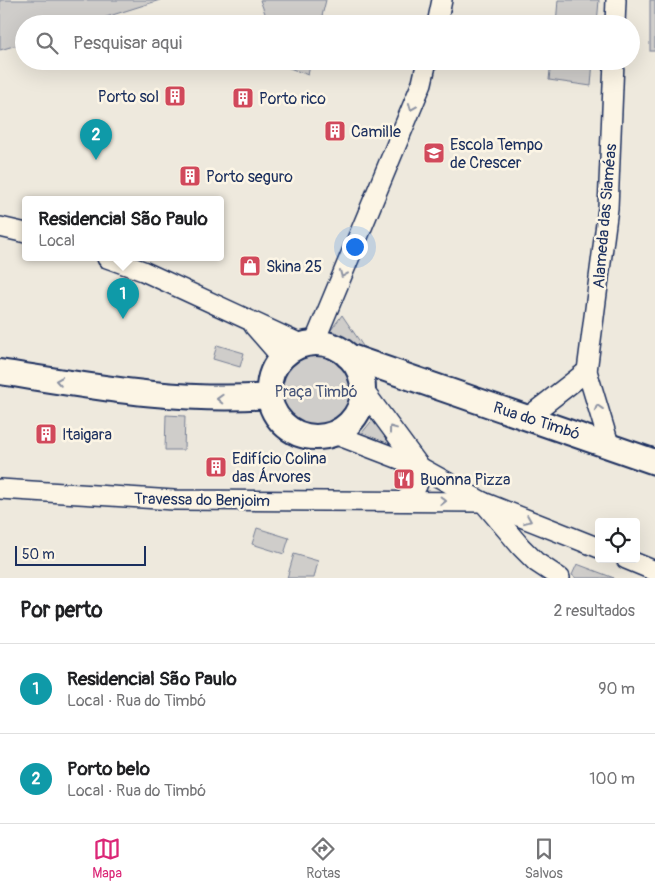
<!DOCTYPE html>
<html lang="pt">
<meta charset="utf-8">
<style>
:root{--surface:#fff;--page:#f2f2f2;--text:#202124;--muted:#757577;--line:#e0e0e0;--accent:#db2777}
body{margin:0;font-family:Pangolin,sans-serif;background:var(--page);color:var(--text)}
.controls{position:absolute;right:15px;bottom:15px;display:grid;overflow:hidden;border-radius:5px;box-shadow:0 5px 20px #0002}
.controls button{width:45px;height:45px;display:grid;place-items:center;padding:0;border:0;border-bottom:1px solid var(--line);background:var(--surface);color:var(--text);font:25px sans-serif}
.scale{position:absolute;left:15px;bottom:12px;width:131px;box-sizing:border-box;padding-left:5px;border:2px solid #1b2f5e;border-top:0;font-size:14px;line-height:18px;white-space:nowrap;color:#1b2f5e;-webkit-text-stroke:4px #fcf5e5;paint-order:stroke}
.you{position:absolute;left:354px;top:246px;width:18px;height:18px;margin:-12px;border:4px solid #fff;border-radius:50%;background:#1a73e8;box-shadow:0 0 0 8px #1a73e833}
.badge{display:grid;place-items:center;width:32px;height:32px;border-radius:50%;background:var(--accent);color:#fff;font-size:16px;font-weight:700}
.pin{position:absolute;translate:-50% -41px;filter:drop-shadow(0 1px 2px #0008)}
.pin::after{content:'';position:absolute;top:26px;width:18px;height:15px;background:inherit;clip-path:polygon(0 0,100% 0,50% 100%)}
.popup{position:absolute;left:22px;top:196px;width:202px;height:65px;box-sizing:border-box;display:grid;place-content:center;border-radius:5px;background:var(--surface);filter:drop-shadow(0 1px 4px #0005);font-size:16px;white-space:nowrap;color:var(--muted)}
.popup b{font-size:19px;color:var(--text)}
.popup::after{content:'';position:absolute;left:50%;top:100%;margin-left:-10px;border:10px solid transparent;border-top-color:var(--surface)}
.list{margin:0;padding:0;list-style:none}
h2{display:flex;justify-content:space-between;align-items:center;height:65px;margin:0;padding:0 20px;font-size:21px}
h2 small{font-size:16px;font-weight:400;color:var(--muted)}
.list li{display:grid;grid-template-columns:32px 1fr auto;gap:15px;align-items:center;box-sizing:border-box;height:90px;padding:0 20px;border-top:1px solid var(--line)}
.list b{display:block;font-size:19px;white-space:nowrap}
.list p{margin:0;font-size:16px;white-space:nowrap;color:var(--muted)}
.list em{font-size:16px;font-style:normal;color:var(--muted)}
.icon{flex:none;width:28px;height:28px;fill:none;stroke:currentColor;stroke-width:2;stroke-linecap:round;stroke-linejoin:round}
.map{position:relative;flex:none;width:655px;height:578px;overflow:hidden}
.search{position:absolute;background:var(--surface);box-shadow:0 5px 20px #0002;left:15px;right:15px;top:15px;height:55px;display:flex;align-items:center;gap:12px;box-sizing:border-box;padding:0 18px;border-radius:28px;color:var(--muted);font-size:19px}
.sheet{height:245px;background:var(--surface)}
nav{display:flex;justify-content:space-around;align-items:center;box-sizing:border-box;height:70px;border-top:1px solid var(--line);background:var(--surface);font-size:14px;color:var(--muted)}
nav a{display:grid;justify-items:center;gap:2px}
nav .on{color:var(--accent)}
.map>svg:first-child{display:block}
.green{fill:#cfcdca;stroke:#757e94}
.lines{fill:none;stroke-linecap:round;stroke-linejoin:round}
.minor-casing{stroke:#1b2f5e;stroke-width:22}
.tertiary-casing{stroke:#1b2f5e;stroke-width:28}
.minor{stroke:#fcf5e5;stroke-width:19}
.tertiary{stroke:#fcf5e5;stroke-width:24}
.oneway{stroke:#8c92a2}
.labels{text-anchor:middle;stroke-width:5;stroke-linejoin:round;paint-order:stroke}
.poi-label{font-size:16px;fill:#1b2f5e;stroke:#fcf5e5;text-anchor:start}
.street-label{font-size:16px;fill:#1b2f5e;stroke:#fcf5e5}
.park-label{font-size:16px;fill:#485679;stroke:#fcf5e5}
</style>
<div class="map">
<svg width="655" height="578" viewBox="0 0 655 578">
<rect width="100%" height="100%" fill="#eee9dd"/>
<filter id="ink" filterUnits="userSpaceOnUse"><feTurbulence type="fractalNoise" baseFrequency=".02" numOctaves="2"/><feDisplacementMap in="SourceGraphic" scale="10" xChannelSelector="R" yChannelSelector="G"/><feConvolveMatrix kernelMatrix="1 2 1 2 8 2 1 2 1" color-interpolation-filters="sRGB"/></filter>
<g filter="url(#ink)">
<g class="green">
<polygon points="0,0 160,0 84,24 24,24 24,43 0,50"/>
<polygon points="260,0 326,0 320,24 269,24"/>
<polygon points="558,0 599,0 597,24 556,24"/>
<rect x="650" y="0" width="5" height="51"/>
<polygon points="284,61 311,61 308,75 287,67"/>
<polygon points="551,61 593,61 591,86 549,80"/>
<polygon points="342,315 369,355 326,337"/>
<polygon points="217,345 244,353 240,367 213,359"/>
<circle cx="316" cy="391" r="36"/>
<polygon points="166,415 185,416 184,450 165,450"/>
<polygon points="375,417 403,456 357,439"/>
<polygon points="257,528 289,538 284,554 252,544"/>
<polygon points="294,554 318,561 314,578 287,578"/>
<polygon points="577,564 614,578 576,578 572,575"/>
</g>
<g class="lines">
<g class="minor-casing">
<g id="minor">
<polyline points="437,24 442,0"/>
<polyline points="615,24 616,0"/>
<polyline points="0,227 26,233"/>
<polyline points="107,258 143,271 303,345"/>
<polyline points="254,326 282,358"/>
<polyline points="314,343 422,83 427,61"/>
<polyline points="364,391 420,467"/>
<polyline points="528,417 587,371"/>
<polyline points="334,434 420,467 483,502 521,547 536,562 560,578"/>
<polyline points="609,444 587,371 608,208 614,61"/>
<polyline points="0,489 174,500 483,502 599,548"/>
<path d="M 404,500 C 417,491 420,483 420,467"/>
<polyline points="626,559 655,571"/>
</g>
</g>
<g class="tertiary-casing">
<g id="tertiary">
<circle cx="316" cy="390" r="47"/>
<polyline points="348,356 655,462"/>
<path d="M 0,372 C 90,386 178,403 269,396"/>
</g>
</g>
<use href="#minor" class="minor"/>
<use href="#tertiary" class="tertiary"/>
</g>
<defs><path id="oneway-chevron" d="M-2-3.5L2.5 0L-2 3.5" fill="none" stroke-width="1.6" stroke-linecap="round" stroke-linejoin="round" transform="scale(1.25)"/></defs>
<g class="oneway">
<use href="#oneway-chevron" transform="translate(412 107) rotate(112)"/>
<use href="#oneway-chevron" transform="translate(343 274) rotate(113)"/>
<use href="#oneway-chevron" transform="translate(59 381) rotate(-171)"/>
<use href="#oneway-chevron" transform="translate(220 399) rotate(-178)"/>
<use href="#oneway-chevron" transform="translate(598 408) rotate(-107)"/>
<use href="#oneway-chevron" transform="translate(392 429) rotate(-127)"/>
<use href="#oneway-chevron" transform="translate(443 501) rotate(1)"/>
<use href="#oneway-chevron" transform="translate(528 520) rotate(22)"/>
</g>
</g>
<defs>
<g id="building-square" transform="scale(1.125)"><rect x="-9" y="-9" width="18" height="18" rx="4" fill="#d1495b" stroke="#fcf5e5"/><path d="M-4-6H4V6H1V3H-1V6H-4ZM-2.5-4.3h1.7v1.8h-1.7ZM.8-4.3h1.7v1.8H.8ZM-2.5-1h1.7V.8h-1.7ZM.8-1h1.7V.8H.8Z" fill="#fff"/></g>
<g id="school-square" transform="scale(1.125)"><rect x="-9" y="-9" width="18" height="18" rx="4" fill="#d1495b" stroke="#fcf5e5"/><path d="M0-5L7-2L0 1L-7-2ZM-4 1L0 2.5L4 1V4Q0 6-4 4Z" fill="#fff"/></g>
<g id="shop-square" transform="scale(1.125)"><rect x="-9" y="-9" width="18" height="18" rx="4" fill="#d1495b" stroke="#fcf5e5"/><path d="M-5-2.5h2.3a2.7 3.5 0 0 1 5.4 0H5L5.5 6h-11ZM-1.5-2.5h3a1.5 2.3 0 0 0-3 0Z" fill="#fff"/></g>
<g id="restaurant-square" transform="scale(1.125)"><rect x="-9" y="-9" width="18" height="18" rx="4" fill="#d1495b" stroke="#fcf5e5"/><path d="M-5-6h1v4h1v-4h1v4h1v-4h1v5L-1.5 .5V6h-2V.5L-5-1ZM5-6V6H3V1.5H1.5Q1.5-4 5-6Z" fill="#fff"/></g>
</defs>
<g fill-rule="evenodd">
<use href="#building-square" x="175" y="96"/>
<use href="#building-square" x="243" y="98"/>
<use href="#building-square" x="335" y="131"/>
<use href="#school-square" x="434" y="153"/>
<use href="#building-square" x="190" y="176"/>
<use href="#shop-square" x="250" y="266"/>
<use href="#building-square" x="46" y="434"/>
<use href="#building-square" x="216" y="467"/>
<use href="#restaurant-square" x="404" y="479"/>
</g>
<g class="labels">
<g class="poi-label">
<text x="159" y="102" text-anchor="end">Porto sol</text>
<text x="259" y="104">Porto rico</text>
<text x="351" y="137">Camille</text>
<text x="450" y="150">Escola Tempo<tspan x="450" dy="18">de Crescer</tspan></text>
<text x="206" y="182">Porto seguro</text>
<text x="266" y="272">Skina 25</text>
<text x="62" y="440">Itaigara</text>
<text x="232" y="464">Edifício Colina<tspan x="232" dy="18">das Árvores</tspan></text>
<text x="420" y="485">Buonna Pizza</text>
</g>
<g class="street-label">
<text transform="translate(604 216) rotate(-85)" y="6">Alameda das Siaméas</text>
<text transform="translate(537 420) rotate(18)" y="6">Rua do Timbó</text>
<text transform="translate(202 499) rotate(1)" y="6">Travessa do Benjoim</text>
</g>
<g class="park-label">
<text x="316" y="397">Praça Timbó</text>
</g>
</g>
</svg>
<div class="controls">
<button><svg class="icon" aria-label="locate" viewBox="0 0 24 24"><circle cx="12" cy="12" r="6"/><path d="M12 2v4M12 18v4M2 12h4M18 12h4"/></svg></button>
</div>
<div class="scale">50 m</div>
<div class="you"></div>
<div class="pin badge" style="left:123px;top:319px;background:#0f9aa8">1</div>
<div class="popup"><b>Residencial São Paulo</b>Local</div>
<div class="pin badge" style="left:96px;top:160px;background:#0f9aa8">2</div>
<div class="search"><svg class="icon" aria-label="search" viewBox="0 0 24 24"><circle cx="10" cy="10" r="6"/><path d="M15 15l6 6"/></svg>Pesquisar aqui</div>
</div>
<section class="sheet">
<h2>Por perto<small>2 resultados</small></h2>
<ul class="list">
<li><span class="badge" style="background:#0f9aa8">1</span><div><b>Residencial São Paulo</b><p>Local · Rua do Timbó</p></div><em>90 m</em></li>
<li><span class="badge" style="background:#0f9aa8">2</span><div><b>Porto belo</b><p>Local · Rua do Timbó</p></div><em>100 m</em></li>
</ul>
</section>
<nav>
<a class="on"><svg class="icon" aria-label="map" viewBox="0 0 24 24"><path d="M3 6l6-2 6 2 6-2v14l-6 2-6-2-6 2zM9 4v14M15 6v14"/></svg>Mapa</a>
<a><svg class="icon" aria-label="directions" viewBox="0 0 24 24"><path d="M12 3l9 9-9 9-9-9zM9 14v-3h6M13 9l2 2-2 2"/></svg>Rotas</a>
<a><svg class="icon" aria-label="saved" viewBox="0 0 24 24"><path d="M7 4h10v16l-5-4-5 4z"/></svg>Salvos</a>
</nav>
